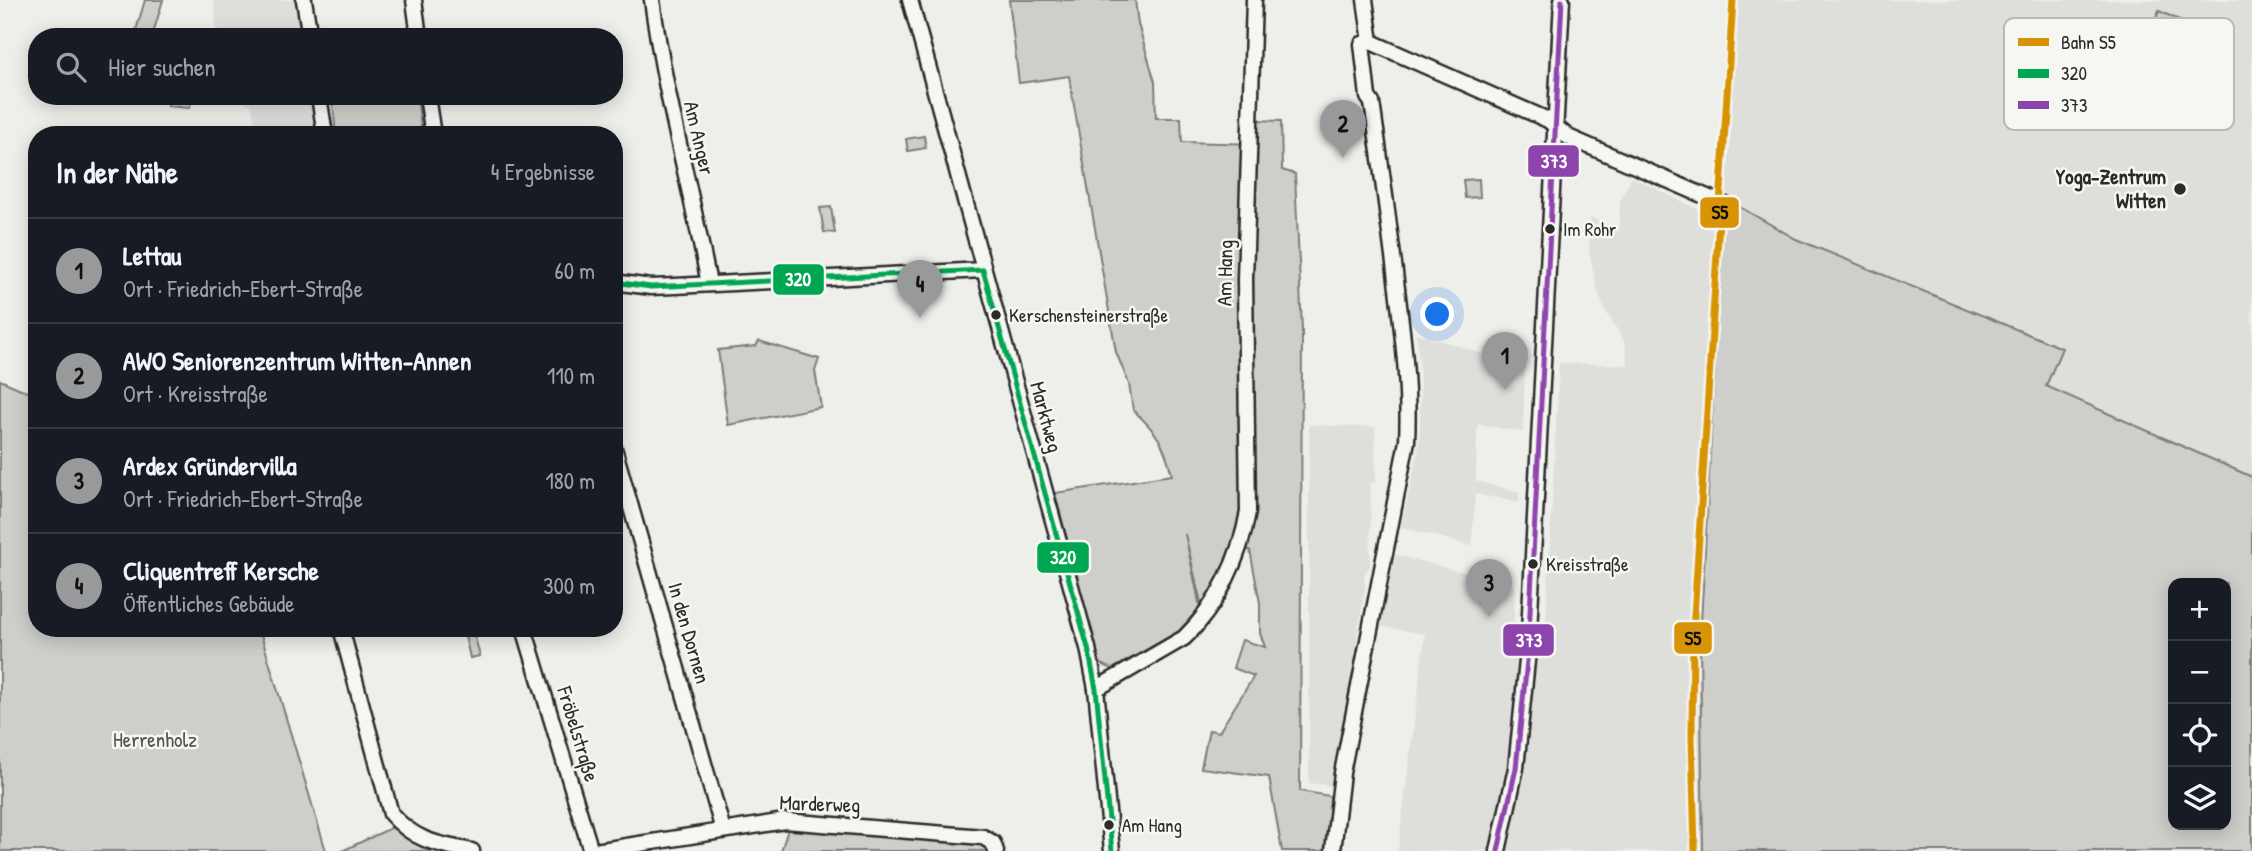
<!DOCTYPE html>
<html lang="de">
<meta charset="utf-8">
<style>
:root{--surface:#171b24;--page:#20242c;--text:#f1f3f6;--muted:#9ea1a6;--line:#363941;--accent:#98999b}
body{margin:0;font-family:"Patrick Hand",sans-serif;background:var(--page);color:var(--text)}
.controls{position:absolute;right:21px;bottom:21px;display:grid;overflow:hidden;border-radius:14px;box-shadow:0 4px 18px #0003}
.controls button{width:63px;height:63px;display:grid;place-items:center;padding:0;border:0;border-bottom:2px solid var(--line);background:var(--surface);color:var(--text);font:35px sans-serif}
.you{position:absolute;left:1438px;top:315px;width:24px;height:24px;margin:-18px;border:5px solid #fff;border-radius:50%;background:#1a73e8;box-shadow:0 0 0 10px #1a73e833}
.badge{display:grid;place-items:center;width:46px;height:46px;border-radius:50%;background:var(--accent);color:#111;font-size:23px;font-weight:700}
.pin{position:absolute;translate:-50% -58px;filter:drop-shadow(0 2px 4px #0008)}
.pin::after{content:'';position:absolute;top:37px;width:24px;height:21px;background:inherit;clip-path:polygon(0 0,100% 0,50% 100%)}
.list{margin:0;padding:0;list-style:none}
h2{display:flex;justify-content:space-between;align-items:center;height:91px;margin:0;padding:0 28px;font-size:30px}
h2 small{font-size:23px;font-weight:400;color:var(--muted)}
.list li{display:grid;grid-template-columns:46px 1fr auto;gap:21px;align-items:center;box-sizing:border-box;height:105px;padding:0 28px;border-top:2px solid var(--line)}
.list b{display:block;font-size:26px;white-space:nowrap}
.list p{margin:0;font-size:23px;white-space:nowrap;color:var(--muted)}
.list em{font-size:23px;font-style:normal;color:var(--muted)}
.icon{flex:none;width:38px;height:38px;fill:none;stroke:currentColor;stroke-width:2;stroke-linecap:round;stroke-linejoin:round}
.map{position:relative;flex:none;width:2252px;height:851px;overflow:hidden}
.search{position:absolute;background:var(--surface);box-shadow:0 4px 18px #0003;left:28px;top:28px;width:595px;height:77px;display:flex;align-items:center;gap:18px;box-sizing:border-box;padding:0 24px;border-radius:28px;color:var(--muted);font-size:26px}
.panel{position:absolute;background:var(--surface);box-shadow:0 4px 18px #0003;left:28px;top:126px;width:595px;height:511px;border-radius:28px}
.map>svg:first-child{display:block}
.built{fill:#dededb}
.green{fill:#cececa;stroke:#7c7c7a;stroke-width:2;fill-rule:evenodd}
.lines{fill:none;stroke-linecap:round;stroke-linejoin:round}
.minor-casing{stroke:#2b2b2b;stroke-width:19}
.minor{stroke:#f6f6f2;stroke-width:14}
.bus-1-casing{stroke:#f6f6f2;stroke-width:10}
.bus-2-casing{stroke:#f6f6f2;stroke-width:10}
.bus-1{stroke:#00a651;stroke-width:5}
.bus-2{stroke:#8e44ad;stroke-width:5}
.rail-1-casing{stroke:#f6f6f2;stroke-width:12}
.rail-1{stroke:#d89406;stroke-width:7}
.poi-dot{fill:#2b2b2b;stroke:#f6f6f2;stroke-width:2.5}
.labels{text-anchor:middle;stroke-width:5;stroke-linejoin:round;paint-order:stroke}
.bus-label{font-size:19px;fill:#2b2b2b;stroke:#f6f6f2;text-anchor:start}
.street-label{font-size:21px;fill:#2b2b2b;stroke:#f6f6f2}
.poi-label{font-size:21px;font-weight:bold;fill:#2b2b2b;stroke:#f6f6f2;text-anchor:end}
.park-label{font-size:21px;fill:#545453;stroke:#f6f6f2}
.key{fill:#f6f6f2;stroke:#b9b9b6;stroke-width:2}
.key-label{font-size:19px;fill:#2b2b2b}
.line-badge{stroke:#f6f6f2;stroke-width:2.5}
.badge-label{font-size:19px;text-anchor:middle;font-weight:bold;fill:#fff}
.pale-badge-label{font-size:19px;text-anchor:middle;font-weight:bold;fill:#111}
</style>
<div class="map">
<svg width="2252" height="851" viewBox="0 0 2252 851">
<rect width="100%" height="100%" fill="#eeeeea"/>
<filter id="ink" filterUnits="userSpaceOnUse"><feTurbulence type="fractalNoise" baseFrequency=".0143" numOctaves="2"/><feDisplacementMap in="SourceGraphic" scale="14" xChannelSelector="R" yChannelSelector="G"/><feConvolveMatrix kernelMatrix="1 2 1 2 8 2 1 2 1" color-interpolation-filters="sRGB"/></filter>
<g filter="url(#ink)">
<g class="built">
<polygon points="214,0 297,0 303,37 217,37"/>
<polygon points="1737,0 2252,0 2252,477 2046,385 2062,347 1796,239 1724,198"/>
<polygon points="233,96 312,96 316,125 288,129 256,125 251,105"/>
<polygon points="1632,177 1724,222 1700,641 1703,851 1398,851 1425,634 1378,626 1396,555 1515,586 1513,643 1545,645 1559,363 1628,365 1625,343 1605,310 1597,289 1589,251 1591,217 1619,232 1620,201"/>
<polygon points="1416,333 1525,367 1523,432 1478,424 1477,427 1476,481 1519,492 1519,502 1475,494 1472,546 1401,527 1418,452 1420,430 1420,370"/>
<polygon points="1309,425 1375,427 1376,482 1371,483 1370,567 1364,574 1365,588 1342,737 1332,786 1309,783"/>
</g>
<g class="green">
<polygon points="145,0 163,0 152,37 134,37"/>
<path d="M 1009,0 L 1135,0 L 1138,24 L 1155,82 L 1156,118 L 1181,118 L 1182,142 L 1258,144 L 1258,120 L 1281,121 L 1282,170 L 1295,174 L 1302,330 L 1300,791 L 1330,796 L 1328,851 L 1282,851 L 1269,777 L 1201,768 L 1209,730 L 1219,732 L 1254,676 L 1233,668 L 1242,640 L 1265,647 L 1260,633 L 1260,603 L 1250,550 L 1235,546 L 1202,607 L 1185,534 L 1200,607 L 1179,631 L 1112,669 L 1099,663 L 1055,493 L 1172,475 C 1164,443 1157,432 1133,410 L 1129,384 L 1116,352 L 1069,76 L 1019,83 Z"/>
<polygon points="2159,11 2199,29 2203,21 2209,24 2198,48 2191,48 2195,39 2155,21"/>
<polygon points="168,96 194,96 189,108 168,106"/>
<polygon points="332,96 417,96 422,135 336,135"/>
<polygon points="924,136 926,148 908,151 906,139"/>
<polygon points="1479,179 1480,197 1465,198 1463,180"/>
<path d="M 1724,198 L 1796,239 L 2062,348 L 2046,386 L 2252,477 L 2252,851 L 1703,851 L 1700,641 ZM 2173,583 L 2226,583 L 2226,825 L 2173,825 Z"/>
<polygon points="831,207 835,233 824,232 820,208"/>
<polygon points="759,341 819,359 815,371 821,407 728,425 718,350 756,346"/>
<polygon points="0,380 37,396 37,628 259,628 326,851 0,851"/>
<polygon points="474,634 480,656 470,658 465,636"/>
<polygon points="789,826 988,844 990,851 781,851"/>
<polygon points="393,827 414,840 453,851 342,851"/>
</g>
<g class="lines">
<g class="minor-casing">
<g id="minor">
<polyline points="304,0 310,37"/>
<polyline points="414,0 419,37"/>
<path d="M 652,0 C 665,96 691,189 709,284"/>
<polyline points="910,0 1088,648 1096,689 1112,851"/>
<polyline points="1371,42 1548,120 1568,137 1730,207"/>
<polyline points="319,96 325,135"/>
<polyline points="427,96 433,135"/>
<polyline points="614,282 651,287 675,286 983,270"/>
<polyline points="614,448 723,830"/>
<path d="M 341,628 L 391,814 C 416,842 437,844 472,851"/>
<polyline points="524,628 591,851"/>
<path d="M 1096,689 L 1184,638 C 1218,606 1240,557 1248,512 L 1245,279 L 1254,0"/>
<polyline points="595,851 785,821 983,837 993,843 996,851"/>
<path d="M 1333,851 L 1342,773 L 1407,441 C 1410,382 1401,323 1394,264 C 1387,210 1380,157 1372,103 L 1368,97 L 1362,44 L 1371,42 L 1365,0"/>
<polyline points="1498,851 1516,768 1528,651 1562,0"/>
</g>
</g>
<use href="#minor" class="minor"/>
<g class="bus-1-casing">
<g id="bus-1">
<polyline points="983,270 1088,648 1096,689 1112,851"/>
<polyline points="614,282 651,287 983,270"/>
</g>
</g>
<g class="bus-2-casing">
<polyline id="bus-2" points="1498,851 1516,768 1528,651 1562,0"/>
</g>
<use href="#bus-1" class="bus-1"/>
<use href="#bus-2" class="bus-2"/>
<g class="rail-1-casing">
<polyline id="rail-1" points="1695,851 1692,737 1693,632 1733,0"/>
</g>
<use href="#rail-1" class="rail-1"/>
</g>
</g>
<g class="poi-dot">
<circle cx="2180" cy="189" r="7"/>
<circle cx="1550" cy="229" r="6"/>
<circle cx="996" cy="315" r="6"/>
<circle cx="1533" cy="564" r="6"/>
<circle cx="1109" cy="825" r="6"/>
</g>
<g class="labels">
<g class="bus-label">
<text x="1563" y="236">Im Rohr</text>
<text x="1009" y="322">Kerschensteinerstraße</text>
<text x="1546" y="571">Kreisstraße</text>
<text x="1122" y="832">Am Hang</text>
</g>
<g class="street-label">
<text transform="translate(699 138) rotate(77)" y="7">Am Anger</text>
<text transform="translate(1225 273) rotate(-89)" y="7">Am Hang</text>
<text transform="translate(1046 417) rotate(75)" y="7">Marktweg</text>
<text transform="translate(689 633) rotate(74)" y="7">In den Dornen</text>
<text transform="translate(578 734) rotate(73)" y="7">Fröbelstraße</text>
<text transform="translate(820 804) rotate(2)" y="7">Marderweg</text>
</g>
<g class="poi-label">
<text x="2166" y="184">Yoga-Zentrum<tspan x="2166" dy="24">Witten</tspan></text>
</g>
<g class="park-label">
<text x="155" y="747">Herrenholz</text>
</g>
</g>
<rect x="2004" y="18" width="230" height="112" rx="10" class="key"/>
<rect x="2018" y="38" width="31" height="8" fill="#d89406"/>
<rect x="2018" y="69" width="31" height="9" fill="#00a651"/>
<rect x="2018" y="101" width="31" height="8" fill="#8e44ad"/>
<g class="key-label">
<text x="2061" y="49">Bahn S5</text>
<text x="2061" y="80">320</text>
<text x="2061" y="112">373</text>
</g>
<g class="line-badge">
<rect x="1527" y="144" width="53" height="34" rx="7" fill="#8e44ad"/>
<rect x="1699" y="196" width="41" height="33" rx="7" fill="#d89406"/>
<rect x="772" y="263" width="53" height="33" rx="7" fill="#00a651"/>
<rect x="1036" y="541" width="54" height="33" rx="7" fill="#00a651"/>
<rect x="1673" y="621" width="40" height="34" rx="7" fill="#d89406"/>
<rect x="1502" y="623" width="53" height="34" rx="7" fill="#8e44ad"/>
</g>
<g class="badge-label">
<text x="1554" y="168">373</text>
<text x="798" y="286">320</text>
<text x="1063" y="564">320</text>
<text x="1529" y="647">373</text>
</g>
<g class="pale-badge-label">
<text x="1720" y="219">S5</text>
<text x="1693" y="645">S5</text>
</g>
</svg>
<div class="controls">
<button>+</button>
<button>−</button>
<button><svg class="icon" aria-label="locate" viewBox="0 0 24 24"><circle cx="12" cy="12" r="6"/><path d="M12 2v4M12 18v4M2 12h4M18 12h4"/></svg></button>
<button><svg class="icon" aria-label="layers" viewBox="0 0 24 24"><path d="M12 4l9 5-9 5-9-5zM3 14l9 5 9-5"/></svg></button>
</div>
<div class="you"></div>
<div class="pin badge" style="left:1505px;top:390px">1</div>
<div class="pin badge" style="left:1343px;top:158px">2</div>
<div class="pin badge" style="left:1489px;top:617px">3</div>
<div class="pin badge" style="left:920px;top:318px">4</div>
<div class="search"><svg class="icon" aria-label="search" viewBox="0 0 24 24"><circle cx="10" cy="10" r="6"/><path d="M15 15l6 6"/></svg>Hier suchen</div>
<section class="panel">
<h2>In der Nähe<small>4 Ergebnisse</small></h2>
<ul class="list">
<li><span class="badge">1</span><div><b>Lettau</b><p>Ort · Friedrich-Ebert-Straße</p></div><em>60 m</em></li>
<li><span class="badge">2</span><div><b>AWO Seniorenzentrum Witten-Annen</b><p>Ort · Kreisstraße</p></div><em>110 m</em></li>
<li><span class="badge">3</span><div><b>Ardex Gründervilla</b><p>Ort · Friedrich-Ebert-Straße</p></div><em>180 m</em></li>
<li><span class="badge">4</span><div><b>Cliquentreff Kersche</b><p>Öffentliches Gebäude</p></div><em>300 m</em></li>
</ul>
</section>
</div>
